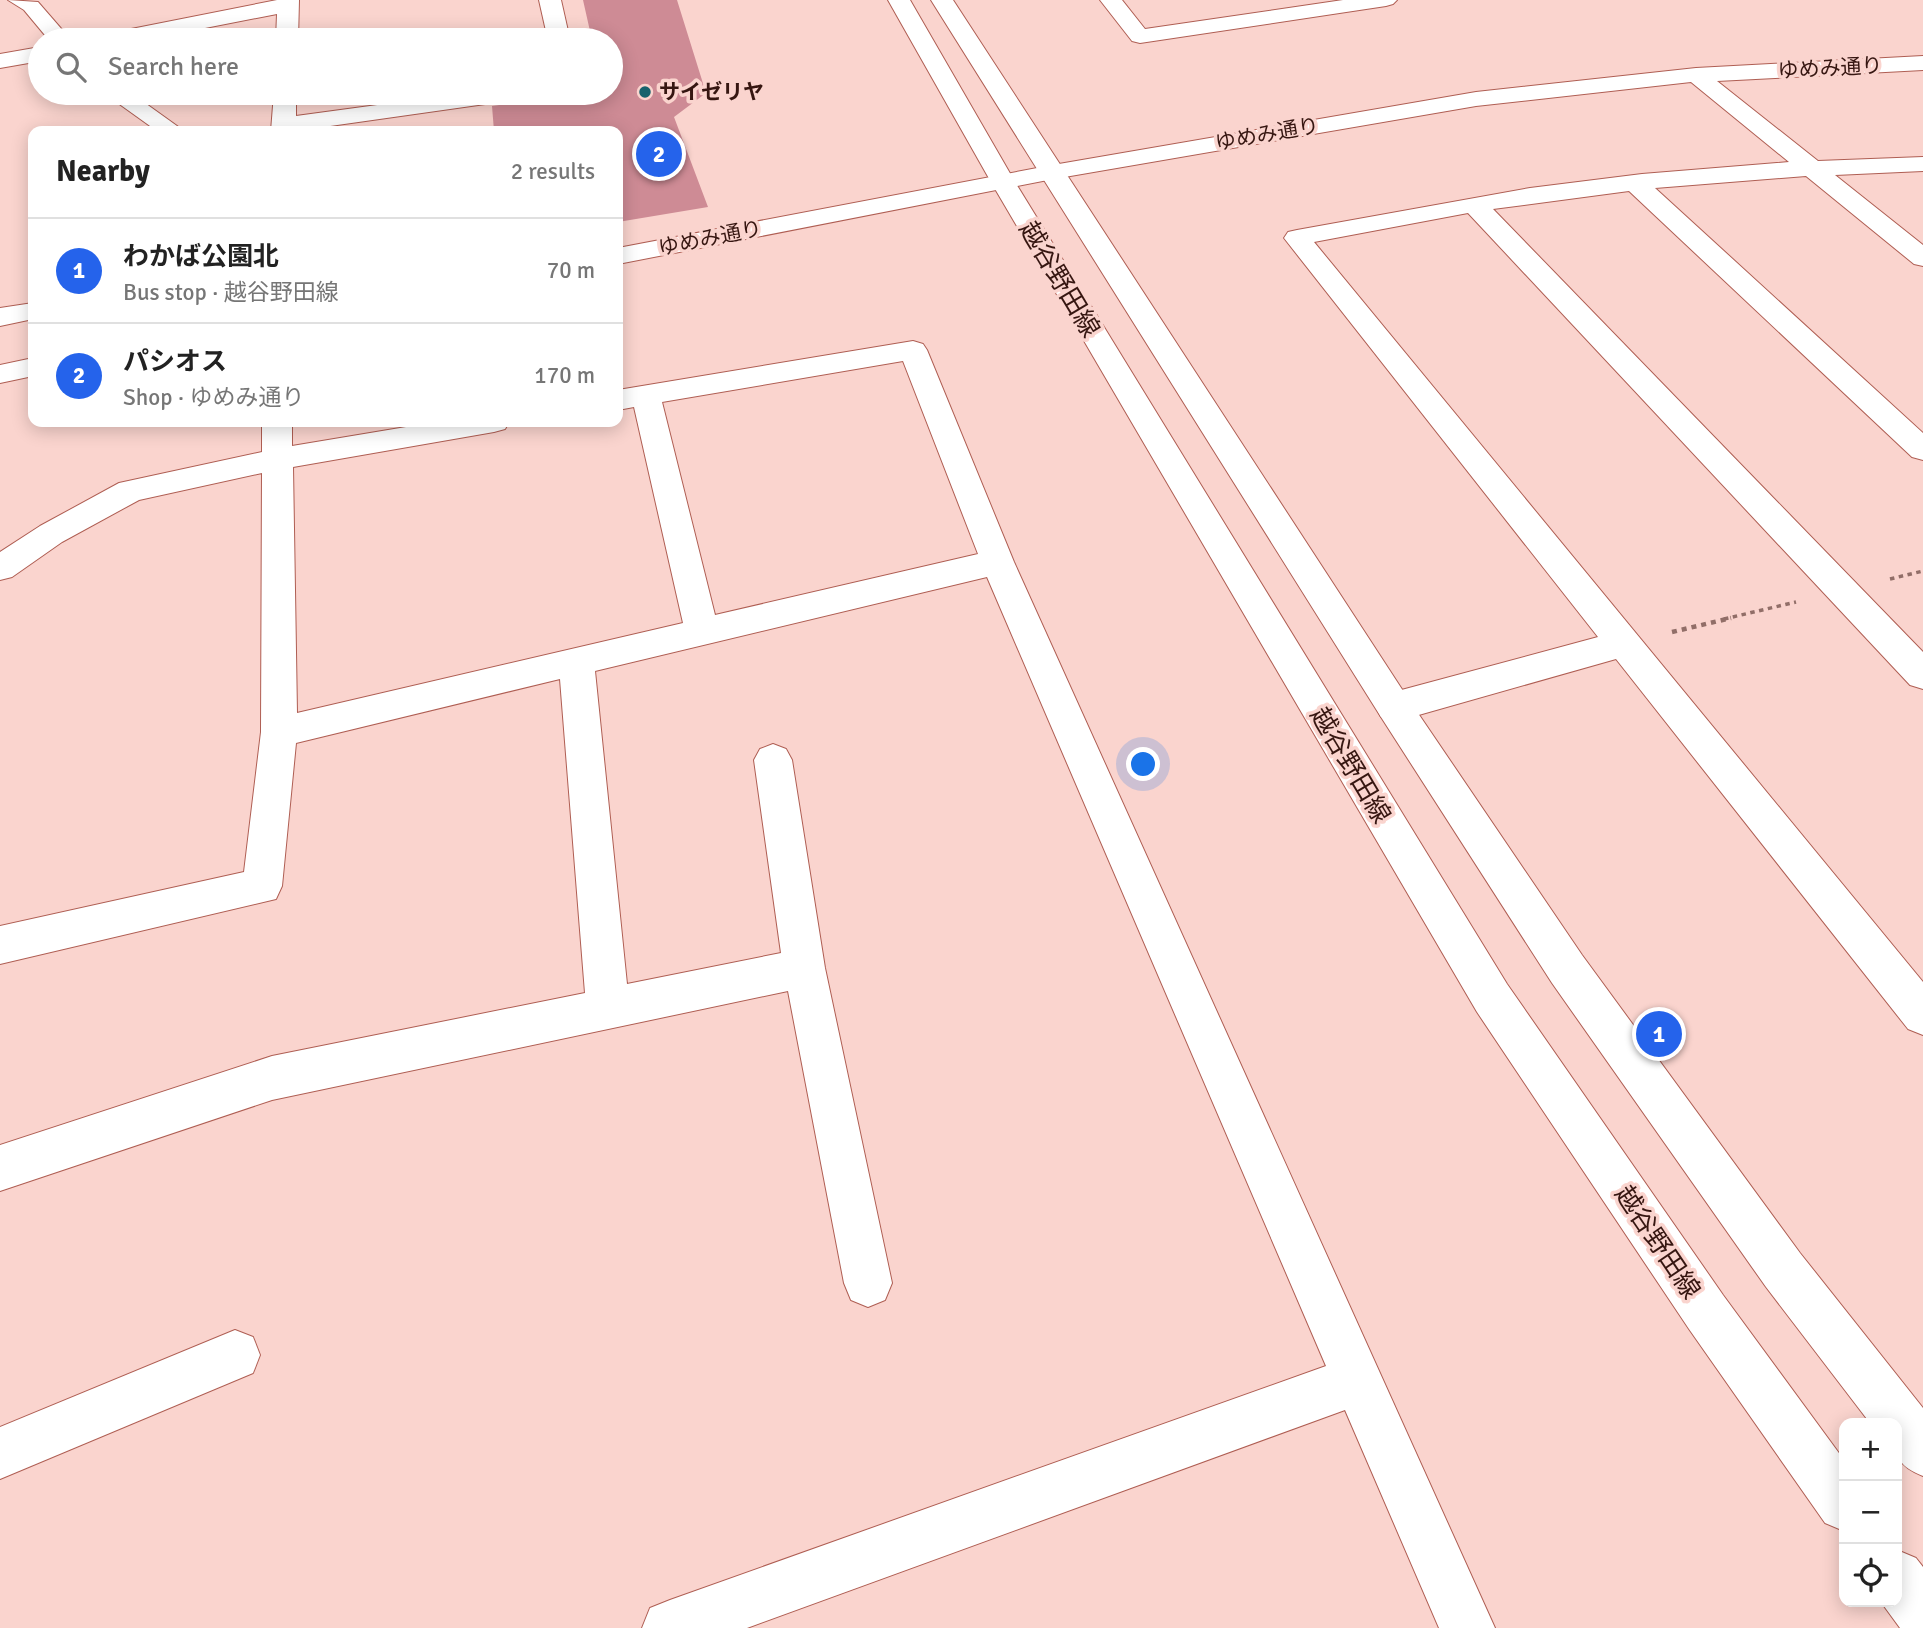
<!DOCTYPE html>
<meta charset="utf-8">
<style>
:root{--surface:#fff;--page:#f6f6f6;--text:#222;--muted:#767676;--line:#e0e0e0;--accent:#2563eb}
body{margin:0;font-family:Signika,"Noto Sans JP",sans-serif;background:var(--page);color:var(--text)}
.controls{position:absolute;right:21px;bottom:21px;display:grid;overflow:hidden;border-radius:14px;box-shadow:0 4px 18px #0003}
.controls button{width:63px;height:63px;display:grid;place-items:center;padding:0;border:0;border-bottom:2px solid var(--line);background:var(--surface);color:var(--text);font:35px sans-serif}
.you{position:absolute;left:1144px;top:765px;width:24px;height:24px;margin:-18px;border:5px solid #fff;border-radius:50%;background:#1a73e8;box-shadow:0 0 0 10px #1a73e833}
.badge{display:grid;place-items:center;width:46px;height:46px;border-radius:50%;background:var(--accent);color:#fff;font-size:23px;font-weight:700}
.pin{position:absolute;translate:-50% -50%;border:4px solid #fff;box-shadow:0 2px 7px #0006}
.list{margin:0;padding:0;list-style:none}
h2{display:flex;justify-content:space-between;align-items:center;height:91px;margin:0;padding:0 28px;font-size:30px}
h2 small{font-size:23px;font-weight:400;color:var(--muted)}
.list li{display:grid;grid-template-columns:46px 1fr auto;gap:21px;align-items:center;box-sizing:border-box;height:105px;padding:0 28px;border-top:2px solid var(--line)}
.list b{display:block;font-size:26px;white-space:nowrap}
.list p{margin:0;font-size:23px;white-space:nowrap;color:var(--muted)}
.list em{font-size:23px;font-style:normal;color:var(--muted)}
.icon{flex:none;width:38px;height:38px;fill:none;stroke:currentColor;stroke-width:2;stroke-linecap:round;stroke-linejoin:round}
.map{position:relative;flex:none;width:1923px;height:1628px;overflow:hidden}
.search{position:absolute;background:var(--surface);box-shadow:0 4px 18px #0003;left:28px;top:28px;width:595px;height:77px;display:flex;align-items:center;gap:18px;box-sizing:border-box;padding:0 24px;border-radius:38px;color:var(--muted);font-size:26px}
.panel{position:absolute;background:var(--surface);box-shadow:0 4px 18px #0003;left:28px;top:126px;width:595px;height:301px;border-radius:14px}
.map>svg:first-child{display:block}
.building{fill:#ce8b95}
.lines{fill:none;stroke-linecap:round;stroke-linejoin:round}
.minor-casing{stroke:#af5e53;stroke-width:2}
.major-casing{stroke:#af5e53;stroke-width:2}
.path-far1{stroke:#916e68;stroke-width:3.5;stroke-dasharray:4.5 4.5;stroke-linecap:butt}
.path{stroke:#916e68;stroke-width:4.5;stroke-dasharray:5 5;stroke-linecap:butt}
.minor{fill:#fff;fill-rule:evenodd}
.major{fill:#fff;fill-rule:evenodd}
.poi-dot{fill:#16626d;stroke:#fad4ce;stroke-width:2.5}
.labels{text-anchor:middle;stroke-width:7;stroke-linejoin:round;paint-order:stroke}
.far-street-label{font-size:21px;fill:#361611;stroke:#fad4ce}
.far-poi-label{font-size:21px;font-weight:bold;fill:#361611;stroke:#fad4ce;text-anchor:start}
.street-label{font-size:26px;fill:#361611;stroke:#fad4ce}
</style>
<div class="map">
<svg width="1923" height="1628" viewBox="0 0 1923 1628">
<rect width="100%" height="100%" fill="#fad4ce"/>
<polygon class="building" points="583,0 677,0 706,93 674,117 708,207 618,222 618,131 494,131 492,106 586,93 611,93 611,40 592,40"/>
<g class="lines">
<g class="minor-casing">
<g id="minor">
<polygon points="8,0 38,2 71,40 49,40 24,10"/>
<polygon points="277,0 299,0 298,40 276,40 277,14 144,40 100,40 103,35 111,33"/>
<polygon points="539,0 561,0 570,40 548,40"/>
<polygon points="1100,0 1122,0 1145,29 1343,0 1397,0 1393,4 1386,6 1140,43 1132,41"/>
<polygon points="40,47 40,61 0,68 0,54"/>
<polygon points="1923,56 1923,70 1717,81 1818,161 1923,157 1923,171 1835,175 1923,245 1923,266 1914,264 1806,176 1655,188 1923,433 1923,460 1912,457 1629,191 1493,209 1923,652 1923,689 1910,685 1468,213 1314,242 1923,982 1923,1035 1908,1029 1616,659 1394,722 1381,717 1376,707 1381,697 1394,692 1598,637 1284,238 1288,232 1297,230 1530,188 1642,174 1789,162 1691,82 1476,106 1053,179 618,264 618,248 1053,165 1476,92 1696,68"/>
<polygon points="104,93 131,93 184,131 157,131"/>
<polygon points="274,93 296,93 296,116 466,93 526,93 522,98 514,100 295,131 271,131"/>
<polygon points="33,303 33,319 0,326 0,308"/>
<path d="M 913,341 L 923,344 L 927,350 L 1014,562 L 1495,1628 L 1439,1628 L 1345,1410 L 747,1628 L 642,1628 L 650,1608 L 670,1600 L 1326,1366 L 987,577 L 595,671 L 627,984 L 781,953 L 754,760 L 760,749 L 773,744 L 786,749 L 792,760 L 825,968 L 892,1283 L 885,1300 L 868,1307 L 851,1300 L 844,1283 L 788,991 L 272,1100 L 0,1191 L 0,1145 L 272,1056 L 585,993 L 560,679 L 296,743 L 282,886 L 276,899 L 0,964 L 0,926 L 244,872 L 261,732 L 262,473 L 139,500 L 62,542 L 12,577 L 0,580 L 0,552 L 40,526 L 119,483 L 262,452 L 262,422 L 292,422 L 292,446 L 436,422 L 509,422 L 505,429 L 494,432 L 293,467 L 297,713 L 683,623 L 634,407 L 618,410 L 618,390 ZM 903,361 L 978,554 L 715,615 L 662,402 Z"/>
<polygon points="33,358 33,376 0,383 0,365"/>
<polygon points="235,1330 253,1337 260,1355 253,1373 0,1479 0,1427"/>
</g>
</g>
<g class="major-casing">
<g id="major">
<polygon points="888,0 910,0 1015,182 1507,984 1723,1295 1844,1460 1844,1531 1825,1523 1689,1329 1477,1012 991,182"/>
<path d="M 931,0 L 953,0 L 1407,697 L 1582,955 L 1800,1253 L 1923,1408 L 1923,1476 C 1892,1463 1897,1454 1897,1423 L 1870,1423 L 1766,1287 L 1552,983 L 1381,717 Z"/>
<polygon points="1897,1550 1916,1558 1923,1567 1923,1628 1900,1628 1881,1602 1897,1602"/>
</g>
</g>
<g class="path-far1">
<polyline points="1890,579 1923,571"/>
<polyline points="1724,619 1796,602"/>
</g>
<polyline class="path" points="1672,632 1731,618"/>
<use href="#minor" class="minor"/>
<use href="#major" class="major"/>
</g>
<circle class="poi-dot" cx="645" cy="92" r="7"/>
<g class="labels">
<g class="far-street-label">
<text transform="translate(1830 68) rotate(-3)" y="7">ゆめみ通り</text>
<text transform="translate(1267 134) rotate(-10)" y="7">ゆめみ通り</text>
<text transform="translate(710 238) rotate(-11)" y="7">ゆめみ通り</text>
</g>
<g class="far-poi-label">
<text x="659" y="99">サイゼリヤ</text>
</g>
<g class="street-label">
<text transform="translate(1060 279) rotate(59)" y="9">越谷野田線</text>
<text transform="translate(1351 765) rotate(59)" y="9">越谷野田線</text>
<text transform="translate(1658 1242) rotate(56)" y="9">越谷野田線</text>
</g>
</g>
</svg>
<div class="controls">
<button>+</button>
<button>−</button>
<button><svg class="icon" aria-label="locate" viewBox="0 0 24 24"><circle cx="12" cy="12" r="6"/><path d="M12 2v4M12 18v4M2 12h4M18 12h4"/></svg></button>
</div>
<div class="you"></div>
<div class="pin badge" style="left:1659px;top:1034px">1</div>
<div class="pin badge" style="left:659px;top:154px">2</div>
<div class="search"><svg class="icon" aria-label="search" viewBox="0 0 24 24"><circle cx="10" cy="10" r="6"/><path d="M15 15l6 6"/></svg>Search here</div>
<section class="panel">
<h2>Nearby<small>2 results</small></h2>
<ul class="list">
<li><span class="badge">1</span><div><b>わかば公園北</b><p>Bus stop · 越谷野田線</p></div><em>70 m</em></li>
<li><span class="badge">2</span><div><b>パシオス</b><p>Shop · ゆめみ通り</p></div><em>170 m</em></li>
</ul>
</section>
</div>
